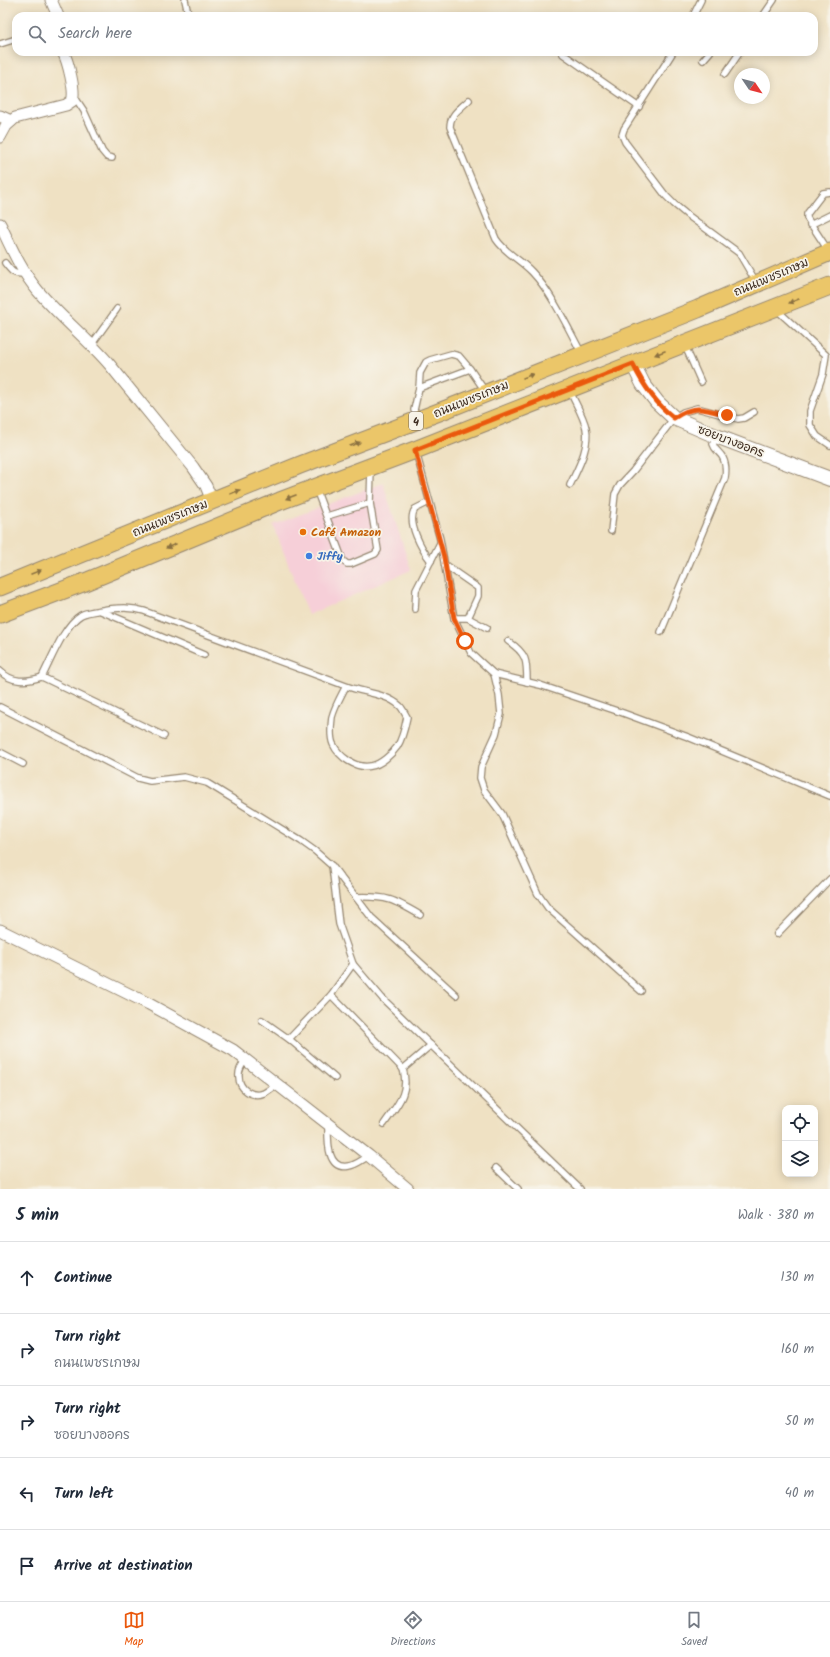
<!DOCTYPE html>
<meta charset="utf-8">
<style>
:root{--surface:#fff;--page:#f2f2f3;--text:#1f2937;--muted:#747a83;--line:#e0e1e3;--accent:#ea580c}
body{margin:0;font-family:Kalam,"Playpen Sans Thai",sans-serif;background:var(--page);color:var(--text)}
.controls{position:absolute;right:12px;bottom:12px;display:grid;overflow:hidden;border-radius:8px;box-shadow:0 2px 10px #0003}
.controls button{width:36px;height:36px;display:grid;place-items:center;padding:0;border:0;border-bottom:1px solid var(--line);background:var(--surface);color:var(--text);font:20px sans-serif}
.compass{position:absolute;left:734px;top:68px;width:36px;height:36px;border-radius:50%;background:var(--surface);box-shadow:0 2px 10px #0003;rotate:125deg}
.stop{position:absolute;width:12px;height:12px;margin:-9px;border:3px solid #ea580c;border-radius:50%;background:#fff}
.stop.end{background:#ea580c;border-color:#fff;box-shadow:0 1px 4px #0008}
.list{margin:0;padding:0;list-style:none}
h2{display:flex;justify-content:space-between;align-items:center;height:52px;margin:0;padding:0 16px;font-size:17px}
h2 small{font-size:13px;font-weight:400;color:var(--muted)}
.list li{display:grid;grid-template-columns:26px 1fr auto;gap:12px;align-items:center;box-sizing:border-box;height:72px;padding:0 16px;border-top:1px solid var(--line)}
.list b{display:block;font-size:15px;white-space:nowrap}
.list p{margin:0;font-size:13px;white-space:nowrap;color:var(--muted)}
.list em{font-size:13px;font-style:normal;color:var(--muted)}
.icon{flex:none;width:22px;height:22px;fill:none;stroke:currentColor;stroke-width:2;stroke-linecap:round;stroke-linejoin:round}
.map{position:relative;flex:none;width:830px;height:1189px;overflow:hidden}
.search{position:absolute;background:var(--surface);box-shadow:0 2px 10px #0003;left:12px;right:12px;top:12px;height:44px;display:flex;align-items:center;gap:10px;box-sizing:border-box;padding:0 14px;border-radius:12px;color:var(--muted);font-size:15px}
.sheet{height:412px;background:var(--surface)}
nav{display:flex;justify-content:space-around;align-items:center;box-sizing:border-box;height:56px;border-top:1px solid var(--line);background:var(--surface);font-size:11px;color:var(--muted)}
nav a{display:grid;justify-items:center;gap:2px}
nav .on{color:var(--accent)}
.map>svg:first-child{display:block}
.built{fill:#f6cfd8}
.lines{fill:none;stroke-linecap:round;stroke-linejoin:round}
.service-casing{stroke:#958670;stroke-width:8}
.minor-casing{stroke:#958670;stroke-width:13}
.tertiary-casing{stroke:#958670;stroke-width:16}
.primary-casing{stroke:#958670;stroke-width:19}
.service{stroke:#fff;stroke-width:5.5}
.minor{stroke:#fff;stroke-width:11}
.tertiary{stroke:#fff;stroke-width:14}
.primary{stroke:#ebc669;stroke-width:17}
.oneway{fill:#8a7040}
.route{stroke:#ea580c;stroke-width:5}
.food-dot{fill:#e8710a;stroke:#f7f3e8;stroke-width:1.5}
.shop-dot{fill:#3f7fe0;stroke:#f7f3e8;stroke-width:1.5}
.labels{text-anchor:middle;stroke-width:3.5;stroke-linejoin:round;paint-order:stroke}
.shield{fill:#f7f3e8;stroke:#73665b;stroke-width:1}
.shield-label{font-size:11px;font-weight:bold;fill:#3b2a1e}
.street-label{font-size:12px;fill:#3b2a1e;stroke:#f7f3e8}
.food-label{font-size:12px;font-weight:bold;fill:#c56008;stroke:#f7f3e8;text-anchor:start}
.shop-label{font-size:12px;font-weight:bold;fill:#366cbe;stroke:#f7f3e8;text-anchor:start}
</style>
<div class="map">
<svg width="830" height="1189" viewBox="0 0 830 1189">
<rect width="100%" height="100%" fill="#f7f3e8"/>
<filter id="ink" filterUnits="userSpaceOnUse"><feTurbulence type="fractalNoise" baseFrequency=".025" numOctaves="2"/><feDisplacementMap in="SourceGraphic" scale="8" xChannelSelector="R" yChannelSelector="G"/><feConvolveMatrix kernelMatrix="1 2 1 2 8 2 1 2 1" color-interpolation-filters="sRGB"/></filter>
<filter id="wash" filterUnits="userSpaceOnUse"><feTurbulence type="fractalNoise" baseFrequency=".012" numOctaves="4" result="noise"/><feDisplacementMap in="SourceGraphic" scale="16" xChannelSelector="R" yChannelSelector="G"/><feGaussianBlur stdDeviation="0.9" result="paint"/><feColorMatrix in="noise" values="0 0 0 0 0 0 0 0 0 0 0 0 0 0 0 0 0 1.4 0 .05"/><feComposite in="paint" operator="in"/></filter>
<g filter="url(#wash)">
<rect width="100%" height="100%" fill="#efe1c3"/>
<polygon class="built" points="383,483 411,570 308,615 273,525"/>
</g>
<g filter="url(#ink)">
<g class="lines">
<g class="service-casing">
<g id="service">
<polyline points="185,0 187,9 190,16"/>
<polyline points="693,16 701,0"/>
<polyline points="763,16 774,0"/>
<polyline points="0,44 16,39"/>
<polyline points="562,52 563,54 639,107"/>
<polyline points="673,52 624,129 622,135 625,142 666,196 674,204 686,214 739,253 756,282"/>
<polyline points="703,60 710,52"/>
<polyline points="725,74 740,52"/>
<polyline points="74,96 84,111 102,151 107,157 112,158"/>
<path d="M 469,100 C 460,109 450,114 450,127 L 496,239 C 505,253 521,260 532,272 C 552,293 568,328 582,354"/>
<polyline points="810,225 830,215"/>
<polyline points="828,250 807,218 807,214 823,193 830,192"/>
<path d="M 5,263 C 11,271 14,276 25,273"/>
<polyline points="777,310 826,355 823,374 810,411 810,425 817,436 830,445"/>
<polyline points="92,344 117,309"/>
<polyline points="685,346 701,382"/>
<polyline points="419,388 470,369"/>
<path d="M 570,391 C 575,403 583,415 586,428 C 590,447 578,468 570,485"/>
<polyline points="417,420 414,410 419,388 420,373 426,362 430,360 451,354 459,356 470,369 485,391"/>
<polyline points="416,452 440,539 454,618 471,653 494,674 540,685 623,713 688,737 830,796"/>
<polyline points="316,489 343,561 347,564 351,564 375,554 378,550 370,503 371,469"/>
<path d="M 429,502 L 415,509 C 406,522 422,550 431,561"/>
<polyline points="327,516 370,503"/>
<polyline points="611,531 615,494 620,485 633,471 674,418 683,412 697,408 738,419 744,418 754,412"/>
<polyline points="445,565 478,588 478,596 468,618"/>
<polyline points="415,609 416,590 440,543"/>
<polyline points="101,611 204,655"/>
<polyline points="454,618 468,618 487,628"/>
<path d="M 661,632 L 725,478 C 726,472 726,464 723,458 C 720,452 715,451 713,444 L 716,436"/>
<path d="M 508,641 C 527,654 527,660 527,682"/>
<path d="M 0,671 C 12,683 26,682 42,677 L 164,736"/>
<polyline points="494,674 499,695 501,714 496,734 481,767 480,778 484,790 502,814 538,894 548,908 641,991"/>
<path d="M 42,677 C 51,660 64,625 81,615 C 89,611 99,611 108,609 C 121,608 132,607 144,611 L 346,686 C 364,693 386,693 400,706 C 403,709 405,714 407,717 C 405,727 403,738 397,747 C 392,754 380,765 371,766 C 356,769 339,757 333,744 C 330,737 331,725 332,717 C 335,706 341,696 346,686"/>
<polyline points="0,707 138,778 150,781 184,777 207,783 301,841 315,851 332,866 371,917 456,995"/>
<polyline points="0,752 23,764"/>
<polyline points="332,866 339,924 353,964 382,998 580,1189"/>
<path d="M 356,897 C 387,896 393,899 420,915"/>
<polyline points="777,934 830,879"/>
<polyline points="331,995 403,1069 431,1045"/>
<polyline points="262,1020 289,1039"/>
<path d="M 246,1059 C 242,1065 238,1070 239,1077 C 239,1089 252,1098 264,1093 C 268,1091 273,1087 277,1084"/>
<polyline points="335,1078 289,1039 331,995 353,964"/>
<path d="M 384,1124 C 397,1105 410,1093 403,1069"/>
<path d="M 328,1125 C 328,1139 326,1171 349,1166 C 356,1165 363,1159 369,1156"/>
<polyline points="496,1168 518,1189"/>
</g>
</g>
<g class="minor-casing">
<g id="minor">
<polyline points="51,0 58,16"/>
<polyline points="0,116 11,121"/>
<path d="M 0,137 L 6,126 L 15,118 L 66,105 L 72,101 C 76,92 68,61 63,52"/>
<path d="M 0,224 C 11,247 21,271 38,291 C 60,317 88,339 110,365 L 193,467 L 206,486 L 212,501"/>
<polyline points="0,930 149,1004 233,1050 369,1156 408,1189"/>
</g>
</g>
<g class="tertiary-casing">
<polyline id="tertiary" points="633,364 643,384 657,402 674,418 716,436 830,479"/>
</g>
<g class="primary-casing">
<g id="primary">
<polyline points="0,587 300,465 439,412 698,309 830,252"/>
<polyline points="0,614 85,582 280,501 415,450 830,286"/>
</g>
</g>
<use href="#service" class="service"/>
<use href="#minor" class="minor"/>
<use href="#tertiary" class="tertiary"/>
<use href="#primary" class="primary"/>
</g>
<defs><path id="oneway-solid" d="M-6-.8H1V-3.2L6.5 0L1 3.2V.8H-6Z"/></defs>
<g class="oneway">
<use href="#oneway-solid" transform="translate(794 301) rotate(158)"/>
<use href="#oneway-solid" transform="translate(660 353) rotate(159)"/>
<use href="#oneway-solid" transform="translate(528 376) rotate(-22)"/>
<use href="#oneway-solid" transform="translate(355 444) rotate(-21)"/>
<use href="#oneway-solid" transform="translate(235 492) rotate(-22)"/>
<use href="#oneway-solid" transform="translate(291 497) rotate(159)"/>
<use href="#oneway-solid" transform="translate(171 546) rotate(158)"/>
<use href="#oneway-solid" transform="translate(36 572) rotate(-22)"/>
</g>
</g>
<g class="lines" filter="url(#ink)">
<path class="route" d="M 465,641 L 454,618 L 444,557 L 415,450 L 633,364 C 643,385 655,403 674,418 C 694,404 705,409 727,415"/>
</g>
<circle class="food-dot" cx="303" cy="532" r="4"/>
<circle class="shop-dot" cx="309" cy="556" r="4"/>
<g class="labels">
<rect class="shield" x="409" y="412" width="14" height="18" rx="3"/>
<g class="shield-label">
<text x="416" y="425">4</text>
</g>
<g class="street-label">
<text transform="translate(771 277) rotate(-23)" y="4">ถนนเพชรเกษม</text>
<text transform="translate(471 399) rotate(-22)" y="4">ถนนเพชรเกษม</text>
<text transform="translate(731 441) rotate(21)" y="4">ซอยบางออคร</text>
<text transform="translate(170 518) rotate(-22)" y="4">ถนนเพชรเกษม</text>
</g>
<g class="food-label">
<text x="311" y="536">Café Amazon</text>
</g>
<g class="shop-label">
<text x="317" y="560">Jiffy</text>
</g>
</g>
</svg>
<div class="controls">
<button><svg class="icon" aria-label="locate" viewBox="0 0 24 24"><circle cx="12" cy="12" r="6"/><path d="M12 2v4M12 18v4M2 12h4M18 12h4"/></svg></button>
<button><svg class="icon" aria-label="layers" viewBox="0 0 24 24"><path d="M12 4l9 5-9 5-9-5zM3 14l9 5 9-5"/></svg></button>
</div>
<svg class="compass" viewBox="-18 -18 36 36"><path d="M0-13l5 13h-10z" fill="#e53935"/><path d="M0 13l5-13h-10z" fill="#747a83"/></svg>
<div class="stop" style="left:465px;top:641px"></div>
<div class="stop end" style="left:727px;top:415px"></div>
<div class="search"><svg class="icon" aria-label="search" viewBox="0 0 24 24"><circle cx="10" cy="10" r="6"/><path d="M15 15l6 6"/></svg>Search here</div>
</div>
<section class="sheet">
<h2>5 min<small>Walk · 380 m</small></h2>
<ul class="list">
<li><svg class="icon" aria-label="ahead" viewBox="0 0 24 24"><path d="M12 20V5M6 11l6-6 6 6"/></svg><div><b>Continue</b></div><em>130 m</em></li>
<li><svg class="icon" aria-label="right" viewBox="0 0 24 24"><path d="M7 20v-9h11M14 6l5 5-5 5"/></svg><div><b>Turn right</b><p>ถนนเพชรเกษม</p></div><em>160 m</em></li>
<li><svg class="icon" aria-label="right" viewBox="0 0 24 24"><path d="M7 20v-9h11M14 6l5 5-5 5"/></svg><div><b>Turn right</b><p>ซอยบางออคร</p></div><em>50 m</em></li>
<li><svg class="icon" aria-label="left" viewBox="0 0 24 24"><path d="M17 20v-9H6M10 6l-5 5 5 5"/></svg><div><b>Turn left</b></div><em>40 m</em></li>
<li><svg class="icon" aria-label="arrive" viewBox="0 0 24 24"><path d="M6 21V4h12l-3 4 3 4H6"/></svg><div><b>Arrive at destination</b></div></li>
</ul>
</section>
<nav>
<a class="on"><svg class="icon" aria-label="map" viewBox="0 0 24 24"><path d="M3 6l6-2 6 2 6-2v14l-6 2-6-2-6 2zM9 4v14M15 6v14"/></svg>Map</a>
<a><svg class="icon" aria-label="directions" viewBox="0 0 24 24"><path d="M12 3l9 9-9 9-9-9zM9 14v-3h6M13 9l2 2-2 2"/></svg>Directions</a>
<a><svg class="icon" aria-label="saved" viewBox="0 0 24 24"><path d="M7 4h10v16l-5-4-5 4z"/></svg>Saved</a>
</nav>
